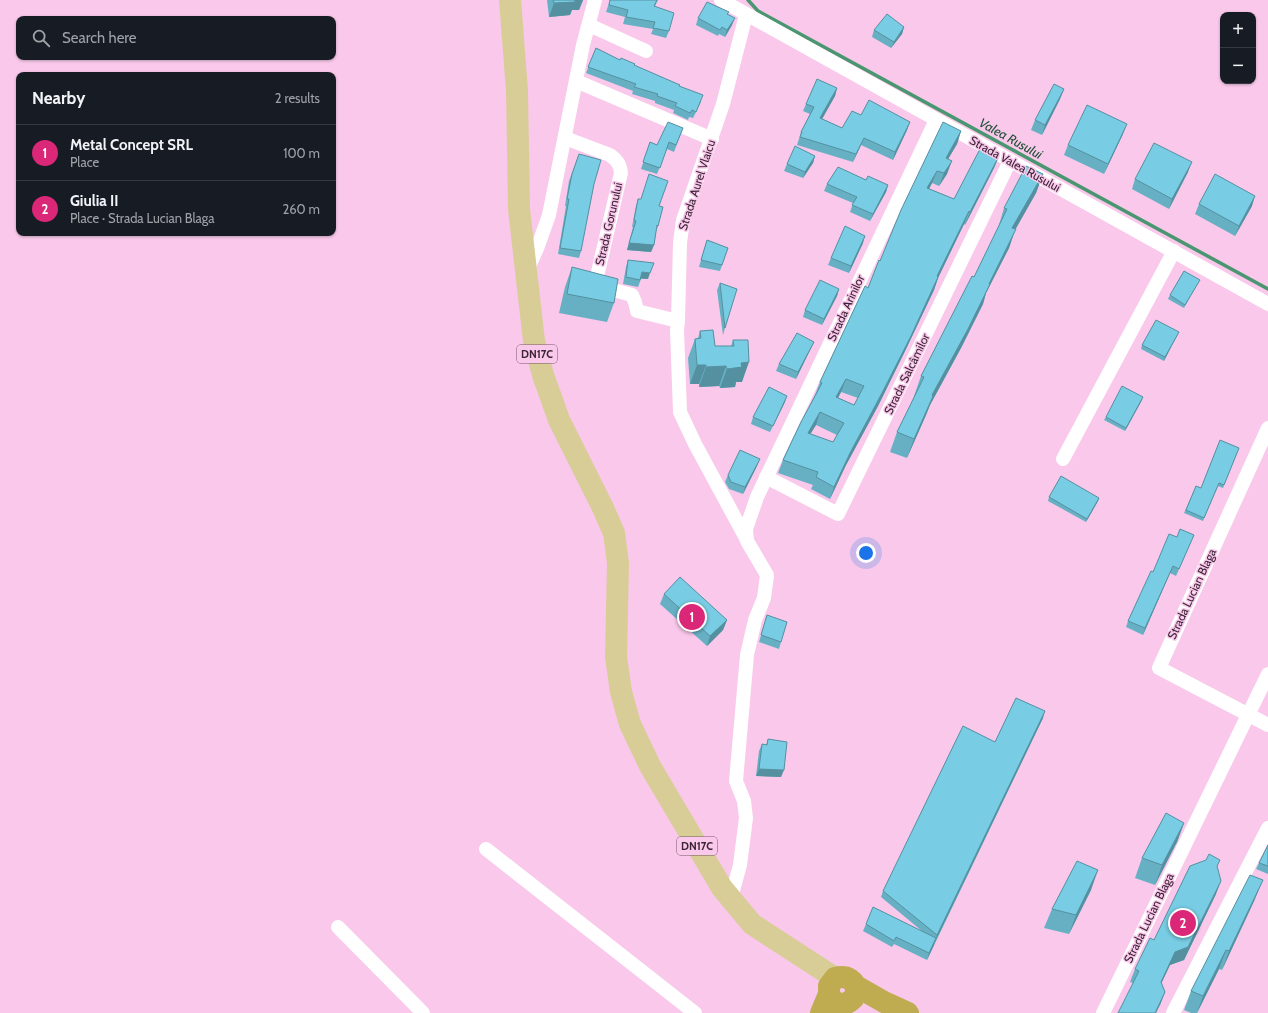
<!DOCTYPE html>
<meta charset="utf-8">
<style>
:root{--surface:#171b24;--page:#242831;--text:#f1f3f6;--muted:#9ea1a6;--line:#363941;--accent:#db2777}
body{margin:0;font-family:Cabin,sans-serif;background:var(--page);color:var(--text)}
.controls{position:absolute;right:12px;top:12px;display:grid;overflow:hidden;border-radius:8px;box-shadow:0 1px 3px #0004}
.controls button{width:36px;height:36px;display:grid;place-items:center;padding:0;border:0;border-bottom:1px solid var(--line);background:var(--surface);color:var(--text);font:20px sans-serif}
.you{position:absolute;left:866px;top:553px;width:14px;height:14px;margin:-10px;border:3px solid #fff;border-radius:50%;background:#1a73e8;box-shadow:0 0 0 6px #1a73e833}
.badge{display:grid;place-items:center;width:26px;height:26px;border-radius:50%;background:var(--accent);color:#fff;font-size:13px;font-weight:700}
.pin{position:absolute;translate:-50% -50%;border:2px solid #fff;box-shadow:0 1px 4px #0006}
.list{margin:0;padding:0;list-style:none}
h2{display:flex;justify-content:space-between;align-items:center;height:52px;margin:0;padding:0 16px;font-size:17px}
h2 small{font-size:13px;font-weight:400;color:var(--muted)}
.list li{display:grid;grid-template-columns:26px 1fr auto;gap:12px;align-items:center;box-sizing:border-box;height:56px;padding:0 16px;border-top:1px solid var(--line)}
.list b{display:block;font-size:15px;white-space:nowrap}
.list p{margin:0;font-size:13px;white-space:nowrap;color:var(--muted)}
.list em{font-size:13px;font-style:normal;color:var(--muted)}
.icon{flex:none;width:22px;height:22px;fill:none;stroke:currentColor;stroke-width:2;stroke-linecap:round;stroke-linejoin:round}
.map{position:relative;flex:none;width:1268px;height:1013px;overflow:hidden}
.search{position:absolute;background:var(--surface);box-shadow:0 1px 3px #0004;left:16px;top:16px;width:320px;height:44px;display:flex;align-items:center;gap:10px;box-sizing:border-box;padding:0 14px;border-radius:8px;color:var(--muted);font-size:15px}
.panel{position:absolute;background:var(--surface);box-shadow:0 1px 3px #0004;left:16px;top:72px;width:320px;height:164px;border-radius:8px}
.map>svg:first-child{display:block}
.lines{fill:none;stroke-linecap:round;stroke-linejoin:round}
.stream{stroke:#499670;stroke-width:3.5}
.street{stroke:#fff;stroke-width:14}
.primary{stroke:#d9cd97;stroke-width:22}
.highway{stroke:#bfac51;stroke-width:22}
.wall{fill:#67b0c4;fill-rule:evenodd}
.shaded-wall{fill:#5490a0}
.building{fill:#78cde4;stroke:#5490a0;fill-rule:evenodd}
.labels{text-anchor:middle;stroke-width:3;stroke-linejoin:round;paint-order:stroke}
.shield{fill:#f9c8ea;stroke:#74556b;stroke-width:1}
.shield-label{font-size:11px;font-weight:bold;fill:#3b2435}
.street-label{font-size:12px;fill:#3b2435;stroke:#f9c8ea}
.water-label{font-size:13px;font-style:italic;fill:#205036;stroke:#f9c8ea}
</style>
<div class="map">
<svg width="1268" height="1013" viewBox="0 0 1268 1013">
<rect width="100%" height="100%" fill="#f9c8ea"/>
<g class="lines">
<polyline class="stream" points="748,0 758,11 1268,289"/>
<g class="street">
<polyline points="721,0 1268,304"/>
<polyline points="589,25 646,51"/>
<polyline points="576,81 712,139"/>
<path d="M 565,138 L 610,155 C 617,160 620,164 621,173 L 595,285 L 632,295 L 635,302 L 637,311 L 678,321 L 680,243 L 683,220 L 723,104 L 746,15"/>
<polyline points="528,269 538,246 549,215 583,45 595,0"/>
<polyline points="678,321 677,330 680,412 695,444 747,540"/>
<polyline points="1268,428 1159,668 1268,725"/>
<polyline points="1063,459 1174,251"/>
<polyline points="766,477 838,514 1010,161"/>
<polyline points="486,849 695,1013"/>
<polyline points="731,898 740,865 746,818 744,801 736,781 747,655 755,620 764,598 767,575 747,541 746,529 757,497 936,120"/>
<polyline points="338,927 423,1013"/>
<polyline points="1103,1013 1268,674"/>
<polyline points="1173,1013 1268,828"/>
</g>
<polyline class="primary" points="510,0 517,91 519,209 534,341 543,375 559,420 603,508 614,533 618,563 616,657 621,692 630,724 650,766 722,888 752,924 835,978"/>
<g class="highway">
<polyline points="856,986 884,1002 908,1013"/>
<path d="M 821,1013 L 829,994 L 829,986 L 835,978 C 862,971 863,1007 837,1004 L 831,998 L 829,994"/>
</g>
</g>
<g class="wall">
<polygon points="547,0 583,0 579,10 572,10 570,15 549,17"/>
<polygon points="610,0 658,0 655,6 669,31 666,38 651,34 653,29 623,24 625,17 606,12"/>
<polygon points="728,14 732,25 725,37 719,34 718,36 696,25 698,18"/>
<polygon points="904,27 902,34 891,48 872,37 874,30"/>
<polygon points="596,48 620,60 679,86 701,102 693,118 689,117 688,120 673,113 674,110 655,103 655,101 632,94 633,91 586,73"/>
<polygon points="837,88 835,96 822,119 842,128 861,115 910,122 907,130 893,160 861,145 853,162 797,145 801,132 810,114 803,111 806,104"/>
<polygon points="1064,89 1060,99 1042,135 1031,130 1035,120"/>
<polygon points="683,128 674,152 667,149 657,174 641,169 650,142 657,145"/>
<path d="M 961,131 L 957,144 L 948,159 L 947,174 L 939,186 L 932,183 L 929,189 L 954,199 L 999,156 L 994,168 L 965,225 L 964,224 L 938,278 L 934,290 L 906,349 L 878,406 L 846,465 L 830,499 L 811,489 L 813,485 L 778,473 L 783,460 L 815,395 L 820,382 L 868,288 L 880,261 ZM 841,392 L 858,398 L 854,405 L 838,398 ZM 816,425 L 837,435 L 833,442 L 810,434 Z"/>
<polygon points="1123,134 1104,174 1064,155 1068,145"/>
<polygon points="579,154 581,251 579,258 558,254 566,206 565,206 569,181"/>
<polygon points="815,156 813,163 803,178 784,171 787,164"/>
<polygon points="1188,172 1169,209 1132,189 1135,179"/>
<polygon points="1043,174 1036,193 1015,230 1009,248 986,293 983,304 961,348 930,405 926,415 907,458 890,452 897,432 915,396 914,396 921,376 974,277 998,228 1004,208"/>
<polygon points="866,180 888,185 886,192 870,221 850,212 853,203 824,191 827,184"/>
<polygon points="638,199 659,206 658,226 656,232 654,245 651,252 627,250 633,227 632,227 636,206"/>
<polygon points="1199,204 1252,206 1235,236 1195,214"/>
<polygon points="707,240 728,248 720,271 699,267"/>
<polygon points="863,243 849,273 828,265 831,258"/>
<polygon points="628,260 648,279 641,279 638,287 623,284 626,267"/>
<polygon points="572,267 614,303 607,322 559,313 565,287"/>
<polygon points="720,283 725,328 723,335 717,290"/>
<polygon points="1198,283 1184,308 1168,299 1170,295"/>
<polygon points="839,289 837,296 822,325 803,317 805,310"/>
<polygon points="700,331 715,346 731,346 733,340 742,382 736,382 735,387 720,388 719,386 699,387 699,384 690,384 688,358 695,339 698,338"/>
<polygon points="1179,332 1164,361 1141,349 1142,345"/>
<polygon points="814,342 811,348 796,379 776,371 779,364"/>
<polygon points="1142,400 1125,431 1104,420 1106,417"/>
<polygon points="785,402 770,432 751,424 753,417"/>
<polygon points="1239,448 1223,488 1218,486 1203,521 1184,513 1196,486 1201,488"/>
<polygon points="757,466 743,494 729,489 725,482 728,475"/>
<polygon points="1049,497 1099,498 1098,501 1086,522 1048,501"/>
<polygon points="1194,535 1176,576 1170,573 1143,635 1126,627 1128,621 1177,537"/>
<polygon points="664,594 727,620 723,630 707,646 660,604"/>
<polygon points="767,615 781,642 779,649 759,642"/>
<polygon points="1043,718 927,960 894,944 892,947 863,931 866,924 922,931 881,897 883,891 995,742"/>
<polygon points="768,739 781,777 756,776 759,751 762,744 766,745"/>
<polygon points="1184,823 1177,842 1155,885 1135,878 1142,858"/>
<polygon points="1268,845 1268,874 1256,869"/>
<polygon points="1217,867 1216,894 1184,960 1170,965 1161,983 1165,992 1160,1005 1133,983 1130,982 1135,969 1154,940"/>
<polygon points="1091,890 1069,934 1044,928 1052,909"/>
<polygon points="1255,899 1222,970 1219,969 1197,1013 1191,1013 1184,1010 1191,991"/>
</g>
<g class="shaded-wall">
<polygon points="572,0 583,0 579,10 572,10 570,15 549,17 554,3"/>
<polygon points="735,18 732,25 725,37 727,30"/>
<polygon points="904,27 902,34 891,48 894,42"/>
<polygon points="837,88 835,96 818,126 820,118"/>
<polygon points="1064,89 1060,99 1042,135 1045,125"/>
<polygon points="910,122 907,130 893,160 895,152"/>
<polygon points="1127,124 1123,134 1104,174 1108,164"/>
<polygon points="961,131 957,144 941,171 946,158"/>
<polygon points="864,138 861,145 853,162 856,154"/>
<polygon points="815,156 813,163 803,178 805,172"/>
<polygon points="999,156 994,168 965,225 970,212"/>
<polygon points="952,161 947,174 939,186 944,173"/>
<polygon points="1192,162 1188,172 1169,209 1172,199"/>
<polygon points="937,171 932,183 923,201 927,188"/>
<polygon points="1043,174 1036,193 1015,230 1009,248 986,293 983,304 961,348 930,405 926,415 907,458 914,439 932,395 989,284 1012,228"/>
<polygon points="888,185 886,192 870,221 873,214"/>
<polygon points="1255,196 1252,206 1235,236 1239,226"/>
<polygon points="969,211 964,224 938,278 934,290 906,349 878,406 846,465 830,499 834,487 850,453"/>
<polygon points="865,236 863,243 849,273 851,266"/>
<polygon points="629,243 654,245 651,252 627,250"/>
<polygon points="642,272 650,273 648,279 640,278"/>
<polygon points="839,289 837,296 822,325 824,319"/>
<polygon points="1179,332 1177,335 1164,361 1165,357"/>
<polygon points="814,342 811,348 796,379 798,372"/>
<polygon points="749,362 742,382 736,382 735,387 720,388 727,369 741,363"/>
<polygon points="697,365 706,365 699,384 690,384"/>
<polygon points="726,366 719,386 699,387 706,367"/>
<polygon points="846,379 841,392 832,410 836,397"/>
<polygon points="787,396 785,402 770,432 773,426"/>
<polygon points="1143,397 1142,400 1125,431 1126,428"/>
<polygon points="820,412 816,425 803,446 808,433"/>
<polygon points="760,459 757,466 743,494 745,487"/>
<polygon points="1099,498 1098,501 1086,522 1087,519"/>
<polygon points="1173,566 1170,573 1143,635 1145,628"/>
<polygon points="727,620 723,630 707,646 710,636"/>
<polygon points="1045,711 1043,718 935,942 937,935"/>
<polygon points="759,769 784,770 781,777 756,776"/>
<polygon points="1184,823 1177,842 1155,885 1162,865"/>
<polygon points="1098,870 1091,890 1069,934 1076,915"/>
<polygon points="1263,880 1255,899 1222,970 1229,951"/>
<polygon points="1221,881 1216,894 1184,960 1170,965 1156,995 1161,982 1175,952"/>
<polygon points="936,938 934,945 927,960 929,953"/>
<polygon points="1226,950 1219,969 1197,1013 1203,996"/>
<polygon points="1165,992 1160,1005 1156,1013 1155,1013"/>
</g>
<g class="building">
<polygon points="553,0 575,0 575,2 554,3"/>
<polygon points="610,0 657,0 654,6 674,13 669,31 653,28 655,22 626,17 628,10 609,5"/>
<polygon points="707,2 729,12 727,14 735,18 727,30 722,27 720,30 698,18"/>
<polygon points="887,14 904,27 894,42 874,30"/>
<polygon points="596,48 620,60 621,58 635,64 634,65 680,85 679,86 703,95 696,112 692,110 690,113 675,106 677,103 657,96 658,94 634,87 636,84 588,67"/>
<polygon points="817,79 837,88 820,118 842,128 852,111 861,115 869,100 910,122 895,152 864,138 856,154 800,137 802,132 801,132 814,107 806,104"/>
<polygon points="1054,84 1064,89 1045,125 1035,120"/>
<polygon points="1087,105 1127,124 1108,164 1068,145"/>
<polygon points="668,122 683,128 676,145 669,142 660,168 643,162 650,142 657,145"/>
<path d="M 943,122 L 961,131 L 946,158 L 952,161 L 944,173 L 937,171 L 927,188 L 954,199 L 981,147 L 999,156 L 970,212 L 969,211 L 937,276 L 938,277 L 911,336 L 882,393 L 850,453 L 834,487 L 816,477 L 818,472 L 783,460 L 801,422 L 822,383 L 820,382 L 865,286 L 868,288 L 879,260 L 880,261 L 901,210 ZM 846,379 L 864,386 L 854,405 L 836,397 ZM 820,412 L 844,423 L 833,442 L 808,433 Z"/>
<polygon points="1154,143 1192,162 1172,199 1135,179"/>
<polygon points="795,146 815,156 805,172 787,164"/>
<polygon points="579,154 601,160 594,184 581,251 560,248 569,199 567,199 572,174"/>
<polygon points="1026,166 1043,174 1012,228 1016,229 989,284 990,284 968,329 932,395 933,396 914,439 897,432 924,377 921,376 972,276 974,277 1007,209 1004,208"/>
<polygon points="838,167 866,180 868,176 888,185 873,214 852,205 857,197 827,184"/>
<polygon points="649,174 668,181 659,206 663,207 658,226 657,225 654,245 629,243 636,221 634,220 638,199 641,199"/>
<polygon points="1215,174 1255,196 1239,226 1199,204"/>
<polygon points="845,226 865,236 851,266 831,258"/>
<polygon points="707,240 728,248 722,265 701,260"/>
<polygon points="628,260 654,263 650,273 642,272 640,280 626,277"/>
<polygon points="572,267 618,279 614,303 567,294"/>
<polygon points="1184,271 1200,280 1185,305 1170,295"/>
<polygon points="820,280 839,289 824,319 805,310"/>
<polygon points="720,283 737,289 725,328"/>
<polygon points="1156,320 1179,332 1165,357 1142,345"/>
<polygon points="713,330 715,346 734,346 733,340 748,340 749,362 741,363 742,367 727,369 726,366 706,367 706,365 697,365 695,339 701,338 700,331"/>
<polygon points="797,333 814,342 798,372 779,364"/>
<polygon points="1122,386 1143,397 1126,428 1106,417"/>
<polygon points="769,387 787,396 773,426 753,417"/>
<polygon points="1220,440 1239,448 1224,485 1219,483 1204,518 1186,510 1196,486 1201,488"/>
<polygon points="740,450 760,459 745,487 731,482 728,475"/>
<polygon points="1061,476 1099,498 1087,519 1049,497"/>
<polygon points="1180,529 1194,535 1179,569 1173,566 1145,628 1128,621 1151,571 1153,572 1169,534 1177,537"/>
<polygon points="680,577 727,620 710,636 664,594"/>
<polygon points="767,615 787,622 781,642 761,635"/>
<polygon points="1016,698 1045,711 937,935 883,891 963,726 995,742"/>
<polygon points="768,739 787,742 784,770 759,769 762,744 767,745"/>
<polygon points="1166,813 1184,823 1162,865 1142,858"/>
<polygon points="1268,845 1268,866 1259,863"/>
<polygon points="1209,854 1220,860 1217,866 1221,881 1188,947 1175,952 1161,982 1165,992 1155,1013 1118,1013 1139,971 1135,969 1150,938 1154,940 1190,866 1206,860"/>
<polygon points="1077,861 1098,870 1076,915 1052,909"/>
<polygon points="1250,875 1263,880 1229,951 1226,950 1203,996 1191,991"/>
<polygon points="873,907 936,938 929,953 896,937 894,941 866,924"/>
</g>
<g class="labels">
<g class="shield">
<rect x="517" y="345" width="40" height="18" rx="3"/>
<rect x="677" y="837" width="40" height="18" rx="3"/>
</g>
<g class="shield-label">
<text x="537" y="358">DN17C</text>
<text x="697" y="850">DN17C</text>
</g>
<g class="street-label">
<text transform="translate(1015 164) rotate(29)" y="4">Strada Valea Rusului</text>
<text transform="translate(697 185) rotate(-72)" y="4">Strada Aurel Vlaicu</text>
<text transform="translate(609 224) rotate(-77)" y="4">Strada Gorunului</text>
<text transform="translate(846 308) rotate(-65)" y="4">Strada Arinilor</text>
<text transform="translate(907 374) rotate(-64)" y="4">Strada Salcâmilor</text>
<text transform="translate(1192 594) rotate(-65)" y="4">Strada Lucian Blaga</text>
<text transform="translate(1149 918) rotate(-64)" y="4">Strada Lucian Blaga</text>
</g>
<g class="water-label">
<text transform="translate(1011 138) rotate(29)" y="5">Valea Rusului</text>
</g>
</g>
</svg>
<div class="controls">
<button>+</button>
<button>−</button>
</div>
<div class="you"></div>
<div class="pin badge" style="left:692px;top:617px">1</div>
<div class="pin badge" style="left:1183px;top:923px">2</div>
<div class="search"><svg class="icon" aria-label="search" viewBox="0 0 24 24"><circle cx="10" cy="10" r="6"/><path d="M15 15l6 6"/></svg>Search here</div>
<section class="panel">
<h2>Nearby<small>2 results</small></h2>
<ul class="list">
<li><span class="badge">1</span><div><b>Metal Concept SRL</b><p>Place</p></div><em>100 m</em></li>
<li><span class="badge">2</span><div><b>Giulia II</b><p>Place · Strada Lucian Blaga</p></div><em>260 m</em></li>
</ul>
</section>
</div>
